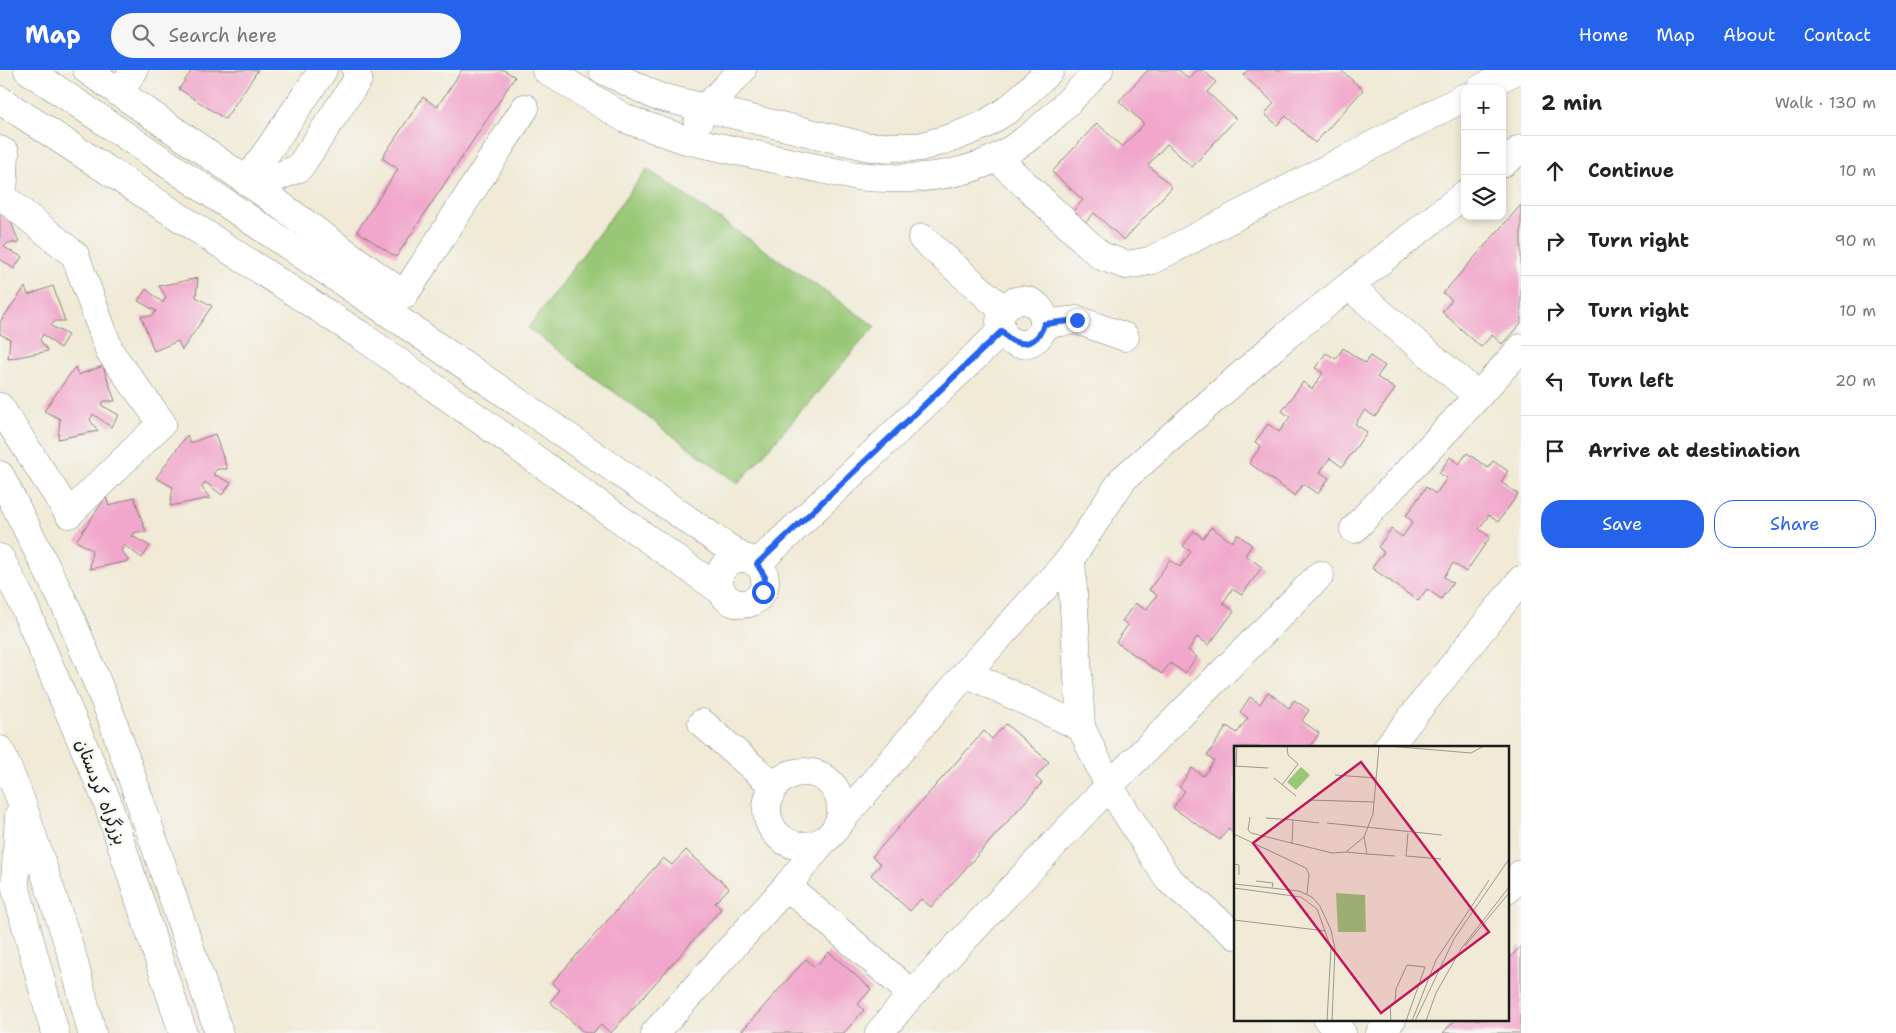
<!DOCTYPE html>
<meta charset="utf-8">
<style>
:root{--surface:#fff;--page:#f6f6f6;--text:#222;--muted:#767676;--line:#e0e0e0;--accent:#2563eb}
body{margin:0;font-family:"Shantell Sans","Playpen Sans Arabic",sans-serif;background:var(--page);color:var(--text)}
.controls{position:absolute;right:15px;top:15px;display:grid;overflow:hidden;border-radius:10px;box-shadow:0 2px 8px #0003}
.controls button{width:45px;height:45px;display:grid;place-items:center;padding:0;border:0;border-bottom:1px solid var(--line);background:var(--surface);color:var(--text);font:25px sans-serif}
.stop{position:absolute;width:15px;height:15px;margin:-11px;border:4px solid #2563eb;border-radius:50%;background:#fff}
.stop.end{background:#2563eb;border-color:#fff;box-shadow:0 1px 5px #0008}
.list{margin:0;padding:0;list-style:none}
h2{display:flex;justify-content:space-between;align-items:center;height:65px;margin:0;padding:0 20px;font-size:21px}
h2 small{font-size:16px;font-weight:400;color:var(--muted)}
.list li{display:grid;grid-template-columns:32px 1fr auto;gap:15px;align-items:center;box-sizing:border-box;height:70px;padding:0 20px;border-top:1px solid var(--line)}
.list b{display:block;font-size:19px;white-space:nowrap}
.list em{font-size:16px;font-style:normal;color:var(--muted)}
.actions{display:flex;gap:10px;padding:15px 20px}
.actions a{flex:1;padding:11px 0;border:1px solid var(--accent);border-radius:20px;text-align:center;font-size:18px;color:var(--accent)}
.actions .main{background:var(--accent);color:#fff}
.icon{flex:none;width:28px;height:28px;fill:none;stroke:currentColor;stroke-width:2;stroke-linecap:round;stroke-linejoin:round}
.map{position:relative;flex:none;width:1521px;height:963px;overflow:hidden}
header{display:flex;align-items:center;gap:30px;box-sizing:border-box;height:70px;padding:0 25px;background:var(--accent);color:#fff}
header strong{font-size:24px}
nav{display:flex;gap:28px;margin-inline-start:auto;font-size:18px}
.search{width:350px;height:45px;background:var(--page);display:flex;align-items:center;gap:12px;box-sizing:border-box;padding:0 18px;border-radius:28px;color:var(--muted);font-size:19px}
main{display:flex}
aside{flex:1;background:var(--surface)}
.map>svg:first-child{display:block}
.green{fill:#98c775;stroke:#5a7248}
.building{fill:#f1a7cb}
.lines{fill:none;stroke-linecap:round;stroke-linejoin:round}
.minor-casing{stroke:#868379;stroke-width:29}
.highway-casing{stroke:#868379;stroke-width:29}
.minor{stroke:#fff;stroke-width:28}
.highway{stroke:#fff;stroke-width:28}
.route{stroke:#2563eb;stroke-width:6}
.labels{text-anchor:middle;stroke-width:4;stroke-linejoin:round;paint-order:stroke}
.street-label{font-size:18px;fill:#1c1c1c;stroke:#f6f6f2}
.inset-road{fill:none;stroke:#9b988c;stroke-width:1}
.view{fill:#c2185b;fill-opacity:0.15;stroke:#c2185b;stroke-width:2.5}
.inset-edge{fill:none;stroke:#1c1c1c;stroke-width:2.5}
</style>
<header>
<strong>Map</strong>
<div class="search"><svg class="icon" aria-label="search" viewBox="0 0 24 24"><circle cx="10" cy="10" r="6"/><path d="M15 15l6 6"/></svg>Search here</div>
<nav><a>Home</a><a>Map</a><a>About</a><a>Contact</a></nav>
</header>
<main>
<div class="map">
<svg width="1521" height="963" viewBox="0 0 1521 963">
<rect width="100%" height="100%" fill="#f6f6f2"/>
<filter id="ink" filterUnits="userSpaceOnUse"><feTurbulence type="fractalNoise" baseFrequency=".02" numOctaves="2"/><feDisplacementMap in="SourceGraphic" scale="10" xChannelSelector="R" yChannelSelector="G"/><feConvolveMatrix kernelMatrix="1 2 1 2 8 2 1 2 1" color-interpolation-filters="sRGB"/></filter>
<filter id="wash" filterUnits="userSpaceOnUse"><feTurbulence type="fractalNoise" baseFrequency=".0096" numOctaves="4" result="noise"/><feDisplacementMap in="SourceGraphic" scale="20" xChannelSelector="R" yChannelSelector="G"/><feGaussianBlur stdDeviation="1.12" result="paint"/><feColorMatrix in="noise" values="0 0 0 0 0 0 0 0 0 0 0 0 0 0 0 0 0 1.4 0 .05"/><feComposite in="paint" operator="in"/></filter>
<g filter="url(#wash)">
<rect width="100%" height="100%" fill="#f0ead6"/>
<polygon class="green" points="647,99 875,256 738,414 528,258"/>
<g id="blocks">
<g class="building">
<polygon points="192,0 258,0 225,49 179,19"/>
<polygon points="462,0 504,0 515,7 396,187 357,161 398,99 382,88 423,27 437,37"/>
<polygon points="1148,0 1179,0 1189,9 1197,0 1203,0 1216,12 1207,22 1236,49 1192,97 1167,74 1148,95 1172,117 1124,170 1094,143 1086,152 1073,141 1083,130 1052,102 1097,53 1122,77 1144,54 1119,31"/>
<polygon points="1248,0 1341,0 1363,20 1315,73 1286,46 1277,55 1265,44 1274,33 1243,5"/>
<polygon points="1521,135 1521,253 1502,274 1492,265 1481,277 1442,242 1452,230 1443,223"/>
<polygon points="6,138 19,173 8,173 4,177 22,187 14,199 0,189 0,140"/>
<polygon points="198,208 196,227 212,236 182,280 178,271 154,281 141,246 152,246 156,241 138,231 146,219 163,233 166,227 159,216"/>
<polygon points="53,216 65,251 55,251 51,256 68,265 60,278 43,264 40,270 48,281 8,289 10,269 0,264 0,252 25,217 28,225"/>
<polygon points="1343,278 1365,293 1370,286 1385,296 1377,307 1395,319 1375,347 1365,340 1355,354 1367,362 1342,397 1330,388 1320,402 1329,408 1318,424 1303,414 1295,426 1249,393 1261,376 1255,372 1268,354 1279,362 1290,347 1282,341 1303,312 1312,319 1323,303 1315,298 1326,283 1336,289"/>
<polygon points="103,296 115,331 104,331 101,335 119,345 111,357 93,344 90,350 98,361 58,369 60,349 44,341 75,297 78,305"/>
<polygon points="215,364 227,399 217,399 213,404 231,413 222,425 205,412 202,418 210,428 170,436 173,417 156,408 187,365 190,373"/>
<polygon points="1467,383 1488,398 1493,391 1508,401 1501,412 1518,424 1498,452 1489,445 1479,459 1490,467 1466,502 1453,493 1444,507 1453,513 1441,529 1427,519 1418,531 1372,498 1384,482 1378,477 1391,459 1402,467 1413,452 1406,446 1426,417 1436,424 1447,408 1439,403 1450,387 1459,394"/>
<polygon points="106,427 109,436 134,427 146,462 136,462 132,466 150,476 142,488 124,475 121,481 129,491 90,499 92,480 76,471"/>
<polygon points="1211,457 1232,472 1237,464 1252,475 1245,485 1262,497 1242,525 1232,519 1223,533 1234,541 1209,575 1197,567 1188,580 1197,587 1185,603 1170,593 1162,604 1116,572 1128,555 1122,551 1135,533 1146,540 1157,525 1149,520 1170,490 1180,497 1191,482 1183,476 1194,461 1203,468"/>
<polygon points="1268,622 1289,638 1294,630 1309,640 1302,651 1319,663 1310,677 1235,677 1235,764 1228,758 1220,770 1173,738 1185,721 1179,717 1192,698 1203,706 1214,691 1207,686 1227,656 1237,663 1248,648 1240,642 1250,627 1260,634"/>
<polygon points="1006,654 1049,692 1036,707 1042,713 931,837 921,829 910,841 871,805 881,794 872,787 984,661 992,669"/>
<polygon points="686,780 729,818 715,833 721,839 611,963 601,955 593,963 585,963 550,932 560,920 552,913 663,788 672,795"/>
<polygon points="1521,876 1521,963 1443,963 1456,949 1507,949 1507,891"/>
<polygon points="829,882 871,919 858,934 864,940 844,963 740,963 806,889 815,897"/>
</g>
</g>
</g>
<g filter="url(#ink)">
<use href="#blocks" fill-opacity="0" stroke="#868379" stroke-width="1"/>
<g class="lines">
<g class="minor-casing">
<g id="minor">
<polyline points="28,0 408,256 743,488"/>
<polyline points="87,0 247,111 404,225 525,38"/>
<path d="M 546,0 L 626,49 L 686,70 L 849,105 C 905,112 967,110 1015,77 C 1047,56 1073,27 1099,0"/>
<polyline points="603,0 656,26 869,77 920,77 954,67 984,55 1009,39 1050,0"/>
<polyline points="1480,19 1516,0"/>
<polyline points="119,23 134,0"/>
<polyline points="0,30 363,267 720,520"/>
<polyline points="698,52 705,39 742,0"/>
<polyline points="0,80 5,83 3,127 75,185 110,282 162,353 69,444 0,337"/>
<polyline points="997,88 1101,186 1126,195 1150,191 1465,27"/>
<polyline points="1502,94 1521,79"/>
<polyline points="247,111 272,109 299,98 358,9 356,0"/>
<polyline points="247,111 323,0"/>
<polyline points="922,168 1003,240"/>
<polyline points="1349,216 1478,326 1354,459"/>
<circle cx="1022" cy="252" r="22"/>
<polyline points="1044,254 1077,250 1125,267"/>
<polyline points="1478,326 1521,278"/>
<circle cx="742" cy="511" r="23"/>
<polyline points="757,494 1002,261"/>
<polyline points="966,603 1071,488"/>
<polyline points="702,653 774,716"/>
<polyline points="1388,677 1521,510"/>
<circle cx="804" cy="739" r="37"/>
<polyline points="839,753 966,603 1081,657"/>
<polyline points="787,816 822,772"/>
<polyline points="1507,820 1521,804"/>
<polyline points="1235,865 1168,809 1109,716 1081,657 1071,488 1123,409 1287,265 1465,124"/>
<polyline points="1327,949 1342,963"/>
<polyline points="655,963 787,816 912,924"/>
<polyline points="879,963 912,924 1109,716 1320,505"/>
<polyline points="1380,963 1392,949"/>
</g>
</g>
<g class="highway-casing">
<g id="highway">
<polyline points="0,405 67,539 111,646 219,963"/>
<polyline points="0,488 21,529 107,731 183,963"/>
<polyline points="0,680 20,728 72,885 92,963"/>
<polyline points="19,745 15,815 55,963"/>
</g>
</g>
<use href="#minor" class="minor"/>
<use href="#highway" class="highway"/>
</g>
</g>
<g class="lines" filter="url(#ink)">
<path class="route" d="M 763,522 L 765,507 L 757,494 L 1002,261 C 1015,280 1038,276 1044,254 L 1077,250"/>
</g>
<g class="labels">
<g class="street-label">
<text transform="translate(101 722) rotate(69)" y="6">بزرگراه کردستان</text>
</g>
</g>
<g transform="translate(1234 676)">
<rect width="275" height="275" fill="#f0ead6"/>
<path d="M 67,21 L 76,29 L 62,44 L 53,36 ZM 102,147 L 131,149 L 132,186 L 104,186 Z" fill="#98c775"/>
<path class="inset-road" d="M 154,0 L 237,7 L 250,0M 0,20 L 34,22M 2,20 L 3,0M 101,29 L 142,32M 40,32 L 62,50M 48,39 L 64,18 L 54,9 L 53,0M 75,54 L 140,56M 16,71 L 14,84 L 17,87 L 98,107 L 112,106 L 130,91 L 139,68 L 145,0M 32,72 L 59,74M 93,77 L 208,89M 174,87 L 172,110 L 207,113M 0,88 L 72,122 L 75,128 L 73,148M 130,91 L 133,108 L 161,110M 58,98 L 59,74 L 85,77M 112,106 L 133,108M 0,118 L 5,119 L 5,129M 22,135 L 39,137 L 38,142M 0,138 L 65,145 L 78,151 L 86,160 L 97,184 L 101,203 L 98,275M 0,142 L 67,151 L 83,163 L 97,202 L 93,275M 0,174 L 92,185M 231,200 L 275,147M 157,275 L 156,259 L 161,256 L 162,243 L 173,219 L 191,221 L 172,275M 178,275 L 202,214 L 255,134M 181,275 L 220,193 L 275,113M 192,275 L 202,247 L 227,203 L 275,141"/>
<path class="view" d="M 127,16 L 255,186 L 147,267 L 19,97 Z"/>
<rect width="275" height="275" class="inset-edge"/>
</g>
</svg>
<div class="controls">
<button>+</button>
<button>−</button>
<button><svg class="icon" aria-label="layers" viewBox="0 0 24 24"><path d="M12 4l9 5-9 5-9-5zM3 14l9 5 9-5"/></svg></button>
</div>
<div class="stop" style="left:763px;top:522px"></div>
<div class="stop end" style="left:1077px;top:250px"></div>
</div>
<aside>
<h2>2 min<small>Walk · 130 m</small></h2>
<ul class="list">
<li><svg class="icon" aria-label="ahead" viewBox="0 0 24 24"><path d="M12 20V5M6 11l6-6 6 6"/></svg><div><b>Continue</b></div><em>10 m</em></li>
<li><svg class="icon" aria-label="right" viewBox="0 0 24 24"><path d="M7 20v-9h11M14 6l5 5-5 5"/></svg><div><b>Turn right</b></div><em>90 m</em></li>
<li><svg class="icon" aria-label="right" viewBox="0 0 24 24"><path d="M7 20v-9h11M14 6l5 5-5 5"/></svg><div><b>Turn right</b></div><em>10 m</em></li>
<li><svg class="icon" aria-label="left" viewBox="0 0 24 24"><path d="M17 20v-9H6M10 6l-5 5 5 5"/></svg><div><b>Turn left</b></div><em>20 m</em></li>
<li><svg class="icon" aria-label="arrive" viewBox="0 0 24 24"><path d="M6 21V4h12l-3 4 3 4H6"/></svg><div><b>Arrive at destination</b></div></li>
</ul>
<div class="actions"><a class="main">Save</a><a>Share</a></div>
</aside>
</main>
